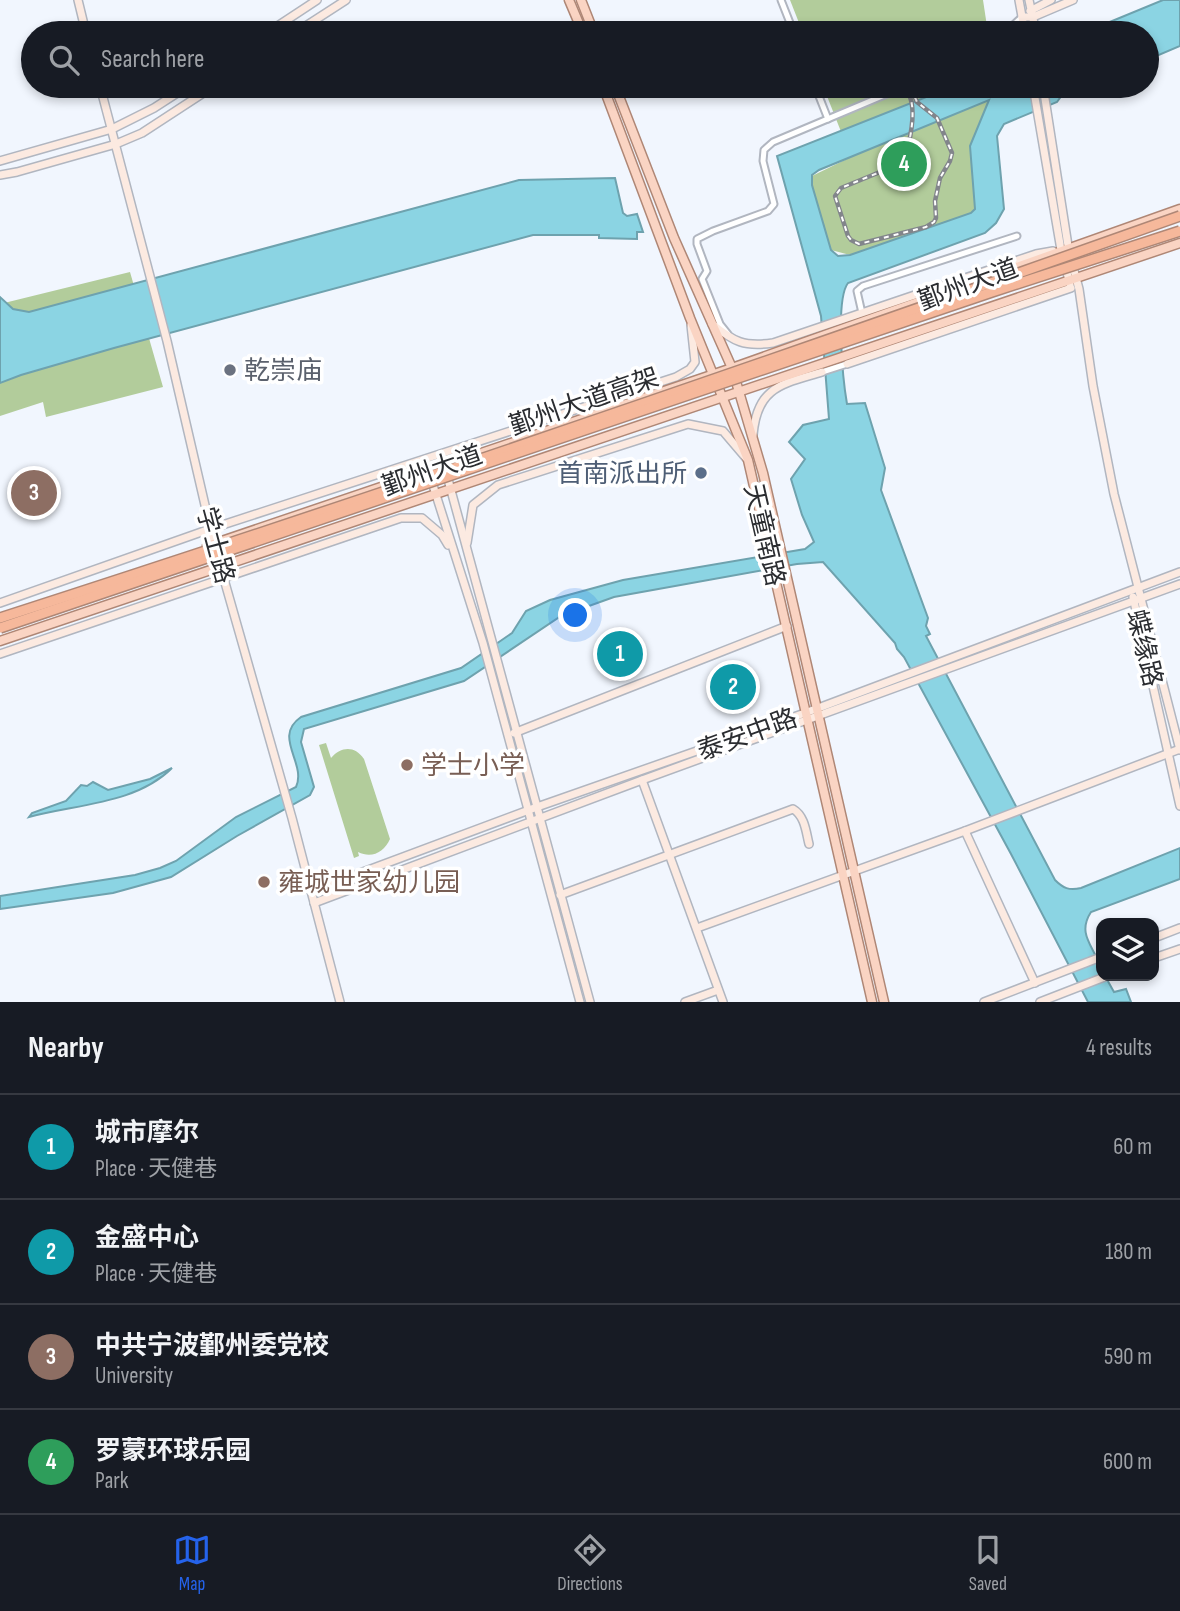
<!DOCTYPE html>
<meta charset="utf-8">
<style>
:root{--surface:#171b24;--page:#242831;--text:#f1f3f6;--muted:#9ea1a6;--line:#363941;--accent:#2563eb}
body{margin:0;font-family:"Sofia Sans Condensed","Noto Sans SC",sans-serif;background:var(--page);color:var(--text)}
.controls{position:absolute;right:21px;bottom:21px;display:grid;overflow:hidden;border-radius:14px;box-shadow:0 4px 10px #0003}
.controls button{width:63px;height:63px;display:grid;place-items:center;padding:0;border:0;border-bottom:2px solid var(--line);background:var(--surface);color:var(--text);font:35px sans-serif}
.you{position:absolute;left:576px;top:616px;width:24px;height:24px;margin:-18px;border:5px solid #fff;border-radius:50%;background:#1a73e8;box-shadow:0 0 0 10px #1a73e833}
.badge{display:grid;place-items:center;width:46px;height:46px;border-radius:50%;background:var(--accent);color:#fff;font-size:23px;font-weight:700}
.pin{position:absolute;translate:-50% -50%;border:4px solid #fff;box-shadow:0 2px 7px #0006}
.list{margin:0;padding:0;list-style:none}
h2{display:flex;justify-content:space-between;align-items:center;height:91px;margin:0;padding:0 28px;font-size:30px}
h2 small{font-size:23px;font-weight:400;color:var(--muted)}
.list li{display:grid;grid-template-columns:46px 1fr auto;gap:21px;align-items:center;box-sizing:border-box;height:105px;padding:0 28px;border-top:2px solid var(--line)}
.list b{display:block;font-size:26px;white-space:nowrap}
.list p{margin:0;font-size:23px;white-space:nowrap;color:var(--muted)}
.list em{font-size:23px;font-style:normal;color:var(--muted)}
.icon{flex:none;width:38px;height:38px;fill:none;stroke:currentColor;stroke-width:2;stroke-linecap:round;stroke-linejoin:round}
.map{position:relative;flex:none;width:1180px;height:1002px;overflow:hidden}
.search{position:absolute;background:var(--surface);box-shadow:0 4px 10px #0003;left:21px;right:21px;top:21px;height:77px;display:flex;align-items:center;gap:18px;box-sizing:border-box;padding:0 24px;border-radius:38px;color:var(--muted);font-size:26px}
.sheet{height:511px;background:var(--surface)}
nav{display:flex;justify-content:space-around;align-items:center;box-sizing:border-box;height:98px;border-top:2px solid var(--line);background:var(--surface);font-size:19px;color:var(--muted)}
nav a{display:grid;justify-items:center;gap:4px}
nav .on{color:var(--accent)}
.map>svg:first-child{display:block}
.green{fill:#b2cc9b}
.water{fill:#8bd4e3;stroke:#6ea2ae;stroke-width:2;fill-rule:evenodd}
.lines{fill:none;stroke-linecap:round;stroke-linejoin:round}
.street-casing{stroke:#b1b6c0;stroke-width:9}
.secondary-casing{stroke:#b1b6c0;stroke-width:10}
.primary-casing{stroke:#af8776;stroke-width:11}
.street{stroke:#fff;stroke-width:5}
.secondary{stroke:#fceae1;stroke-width:7}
.primary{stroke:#fad4c3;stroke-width:8}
.rail-casing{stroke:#82858b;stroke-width:4.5}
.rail{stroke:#fff;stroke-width:2;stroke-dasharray:5;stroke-linecap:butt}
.highway-bridge-casing{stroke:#af8776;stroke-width:12;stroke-linecap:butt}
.highway-bridge{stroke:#f6b89b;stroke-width:9}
.worship-dot{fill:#6b7280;stroke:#fff;stroke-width:2.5}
.service-dot{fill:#5c6f8a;stroke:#fff;stroke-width:2.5}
.education-dot{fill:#8d6e63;stroke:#fff;stroke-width:2.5}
.labels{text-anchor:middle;stroke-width:7;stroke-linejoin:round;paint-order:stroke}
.street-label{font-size:26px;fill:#2b2d31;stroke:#fff}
.worship-label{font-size:26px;fill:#5b616d;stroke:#fff;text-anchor:start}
.service-label{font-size:26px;fill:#4e5e75;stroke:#fff;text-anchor:end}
.education-label{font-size:26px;fill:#785e54;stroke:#fff;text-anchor:start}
</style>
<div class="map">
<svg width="1180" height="1002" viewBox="0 0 1180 1002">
<rect width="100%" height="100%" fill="#f1f6fe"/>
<g class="green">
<polygon points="790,0 983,0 988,33 803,33"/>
<polygon points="823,86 990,86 990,99 970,146 975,209 971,213 850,255 831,250 812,185 812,176 851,157"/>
<polygon points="130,272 163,387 46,417 43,402 0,416 0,304"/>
<path d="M 326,743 L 331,758 C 341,747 354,745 364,759 L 390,839 C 384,852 372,859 358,852 L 359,856 L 354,858 L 319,745 Z"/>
</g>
<g class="water">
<polygon points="1163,0 1180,0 1180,46 1147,60 1147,33 1083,33"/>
<path d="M 954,86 L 1085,86 L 1062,95 L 1057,102 L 1004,124 L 997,136 L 1004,209 L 996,223 L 985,233 L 848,283 C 835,300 843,381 847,404 L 865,403 L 885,468 L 881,490 L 928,618 L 926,626 L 930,634 L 926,636 L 1055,880 C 1063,888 1069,891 1081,888 L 1180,848 L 1180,879 L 1091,912 C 1074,938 1101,950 1101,976 L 1105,976 L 1114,992 L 1126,989 L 1131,1002 L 1088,1002 L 1011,854 L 904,657 L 897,649 L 895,643 L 823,562 L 797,564 L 614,597 L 561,616 L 464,681 L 304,729 L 301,742 L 314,787 L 310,795 L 237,836 L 171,877 L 113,893 L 0,909 L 0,896 L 135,875 L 160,868 L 176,861 L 236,817 L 296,787 C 307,763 272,737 301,717 L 461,668 L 512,633 L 526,611 L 550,600 L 623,580 L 805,549 L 814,542 L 802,515 L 791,479 L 805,459 L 789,442 L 803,425 L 829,419 L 821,316 L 777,156 ZM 989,100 L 970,146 L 975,209 L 971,213 L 850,255 L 838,256 L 831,250 L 812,185 L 812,175 L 819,170 Z"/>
<polygon points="615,178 623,213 627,216 637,214 643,232 637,232 637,239 599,238 599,235 533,235 114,348 21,375 0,383 0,297 13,309 29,312 519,180"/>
<path d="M 172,768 C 136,804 77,804 29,817 L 32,813 L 66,801 L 81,785 L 87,786 L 93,782 L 108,790 L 150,779 Z"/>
</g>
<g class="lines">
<g class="street-casing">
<g id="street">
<polyline points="781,0 794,33"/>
<polyline points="999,33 1009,29 1022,17"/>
<polyline points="815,86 828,119"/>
<polyline points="862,313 857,291 863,286 1017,236"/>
<polyline points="728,334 720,324 702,279 707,271 697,244 697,239 713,231 768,211 774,204 763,161 764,150 773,142 906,86"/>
<polyline points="822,372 847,364"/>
</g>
</g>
<g class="secondary-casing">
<g id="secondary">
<polyline points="78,0 86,33"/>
<polyline points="1019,0 1025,33"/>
<polyline points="1029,0 1036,33"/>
<polyline points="1030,11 1051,0"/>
<polyline points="1022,17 1033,17 1073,0"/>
<polyline points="267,33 317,0"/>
<polyline points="295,33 346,0"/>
<polyline points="100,86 167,341 214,544 292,818 340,1002"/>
<polyline points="1033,86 1061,250 1070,284"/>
<polyline points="1043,86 1069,252"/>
<polyline points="0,161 112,129 154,108 188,86"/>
<polyline points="0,175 17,172 116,144 142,133 214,86"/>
<polyline points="1072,263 1079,289 1093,386 1114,494 1180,750"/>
<path d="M 712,324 C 734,342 744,347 773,343 L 1036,254 L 1053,251"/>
<polyline points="847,364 1071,288"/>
<path d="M 753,435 C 757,386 783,384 822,372"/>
<polyline points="446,472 590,1002"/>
<polyline points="431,479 483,643 580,1002"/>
<polyline points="467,543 473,505 498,485 688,424 723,431 746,458"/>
<polyline points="1133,597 1180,806"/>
<polyline points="0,603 210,529 676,377 690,369 695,362 691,325"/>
<polyline points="0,654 401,518 422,518 442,535 448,545"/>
<polyline points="514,733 787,626"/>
<polyline points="642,780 723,1002"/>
<polyline points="965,831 1035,983"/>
<polyline points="312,891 537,807 805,713 1180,572"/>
<path d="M 560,895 L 793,809 C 805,816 806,832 809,844"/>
<polyline points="314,903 642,780 1180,584"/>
<polyline points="697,928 965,831 1180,749"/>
<polyline points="1154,938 1180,928"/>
<polyline points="1154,958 1180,949"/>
<polyline points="685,1002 718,990"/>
<polyline points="984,1002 1101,957"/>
<polyline points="1040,1002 1107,976"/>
</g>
</g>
<g class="primary-casing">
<g id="primary">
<polyline points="569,0 583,33"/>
<polyline points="581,0 594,33"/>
<polyline points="603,86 690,318 748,460 872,1002"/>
<polyline points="615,86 674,238 732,368 763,473 884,1002"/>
<polyline points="207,546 732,368 1180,209"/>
<polyline points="0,641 1180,243"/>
</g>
</g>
<use href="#street" class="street"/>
<use href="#secondary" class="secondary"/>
<use href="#primary" class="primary"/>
<g class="rail-casing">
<path id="rail" d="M 901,86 C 921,97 910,140 905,159 L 902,163 L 841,188 L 835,196 L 848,236 L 851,240 L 859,244 L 926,227 L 934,222 L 936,218 L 935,201 L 940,178 L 950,161 L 952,153 L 937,118 L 917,102 L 910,86"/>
</g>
<use href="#rail" class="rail"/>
<g class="highway-bridge-casing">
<g id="highway-bridge">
<path d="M 0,618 C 395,491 788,355 1180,216"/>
<polyline points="0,628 992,292 1180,231"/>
</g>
</g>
<use href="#highway-bridge" class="highway-bridge"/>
</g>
<circle class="worship-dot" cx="230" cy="370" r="7"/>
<circle class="service-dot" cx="701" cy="473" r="7"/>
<g class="education-dot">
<circle cx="407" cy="765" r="7"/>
<circle cx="264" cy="882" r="7"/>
</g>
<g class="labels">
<g class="street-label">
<text transform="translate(968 284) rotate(-20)" y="9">鄞州大道</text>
<text transform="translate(584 401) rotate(-19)" y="9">鄞州大道高架</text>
<text transform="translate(432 470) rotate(-19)" y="9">鄞州大道</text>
<text transform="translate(765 535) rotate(77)" y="9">天童南路</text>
<text transform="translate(216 545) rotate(75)" y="9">学士路</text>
<text transform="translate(1145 648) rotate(77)" y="9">蝶缘路</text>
<text transform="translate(747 734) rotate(-20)" y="9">泰安中路</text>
</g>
<g class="worship-label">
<text x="244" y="379">乾崇庙</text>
</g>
<g class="service-label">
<text x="687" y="482">首南派出所</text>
</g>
<g class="education-label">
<text x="421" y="774">学士小学</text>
<text x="278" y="891">雍城世家幼儿园</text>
</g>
</g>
</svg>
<div class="controls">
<button><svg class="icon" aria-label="layers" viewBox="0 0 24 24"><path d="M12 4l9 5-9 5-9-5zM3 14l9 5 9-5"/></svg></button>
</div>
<div class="you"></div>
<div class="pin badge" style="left:620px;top:654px;background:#0f9aa8">1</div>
<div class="pin badge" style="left:733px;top:687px;background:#0f9aa8">2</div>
<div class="pin badge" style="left:34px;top:493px;background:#8d6e63">3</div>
<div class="pin badge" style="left:904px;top:164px;background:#2e9e5b">4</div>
<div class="search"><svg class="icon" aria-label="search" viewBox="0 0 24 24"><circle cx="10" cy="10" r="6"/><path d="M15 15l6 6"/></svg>Search here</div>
</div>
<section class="sheet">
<h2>Nearby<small>4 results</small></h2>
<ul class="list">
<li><span class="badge" style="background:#0f9aa8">1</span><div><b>城市摩尔</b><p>Place · 天健巷</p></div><em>60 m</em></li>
<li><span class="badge" style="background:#0f9aa8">2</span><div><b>金盛中心</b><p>Place · 天健巷</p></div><em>180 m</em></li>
<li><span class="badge" style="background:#8d6e63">3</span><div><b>中共宁波鄞州委党校</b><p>University</p></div><em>590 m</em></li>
<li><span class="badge" style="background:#2e9e5b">4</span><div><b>罗蒙环球乐园</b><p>Park</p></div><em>600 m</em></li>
</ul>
</section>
<nav>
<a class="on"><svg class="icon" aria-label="map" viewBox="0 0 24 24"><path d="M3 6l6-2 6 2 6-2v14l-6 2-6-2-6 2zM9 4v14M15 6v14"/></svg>Map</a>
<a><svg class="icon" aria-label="directions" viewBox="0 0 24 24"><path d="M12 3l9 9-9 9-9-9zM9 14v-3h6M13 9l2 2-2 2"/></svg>Directions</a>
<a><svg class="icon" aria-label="saved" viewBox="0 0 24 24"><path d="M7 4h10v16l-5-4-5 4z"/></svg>Saved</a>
</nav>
